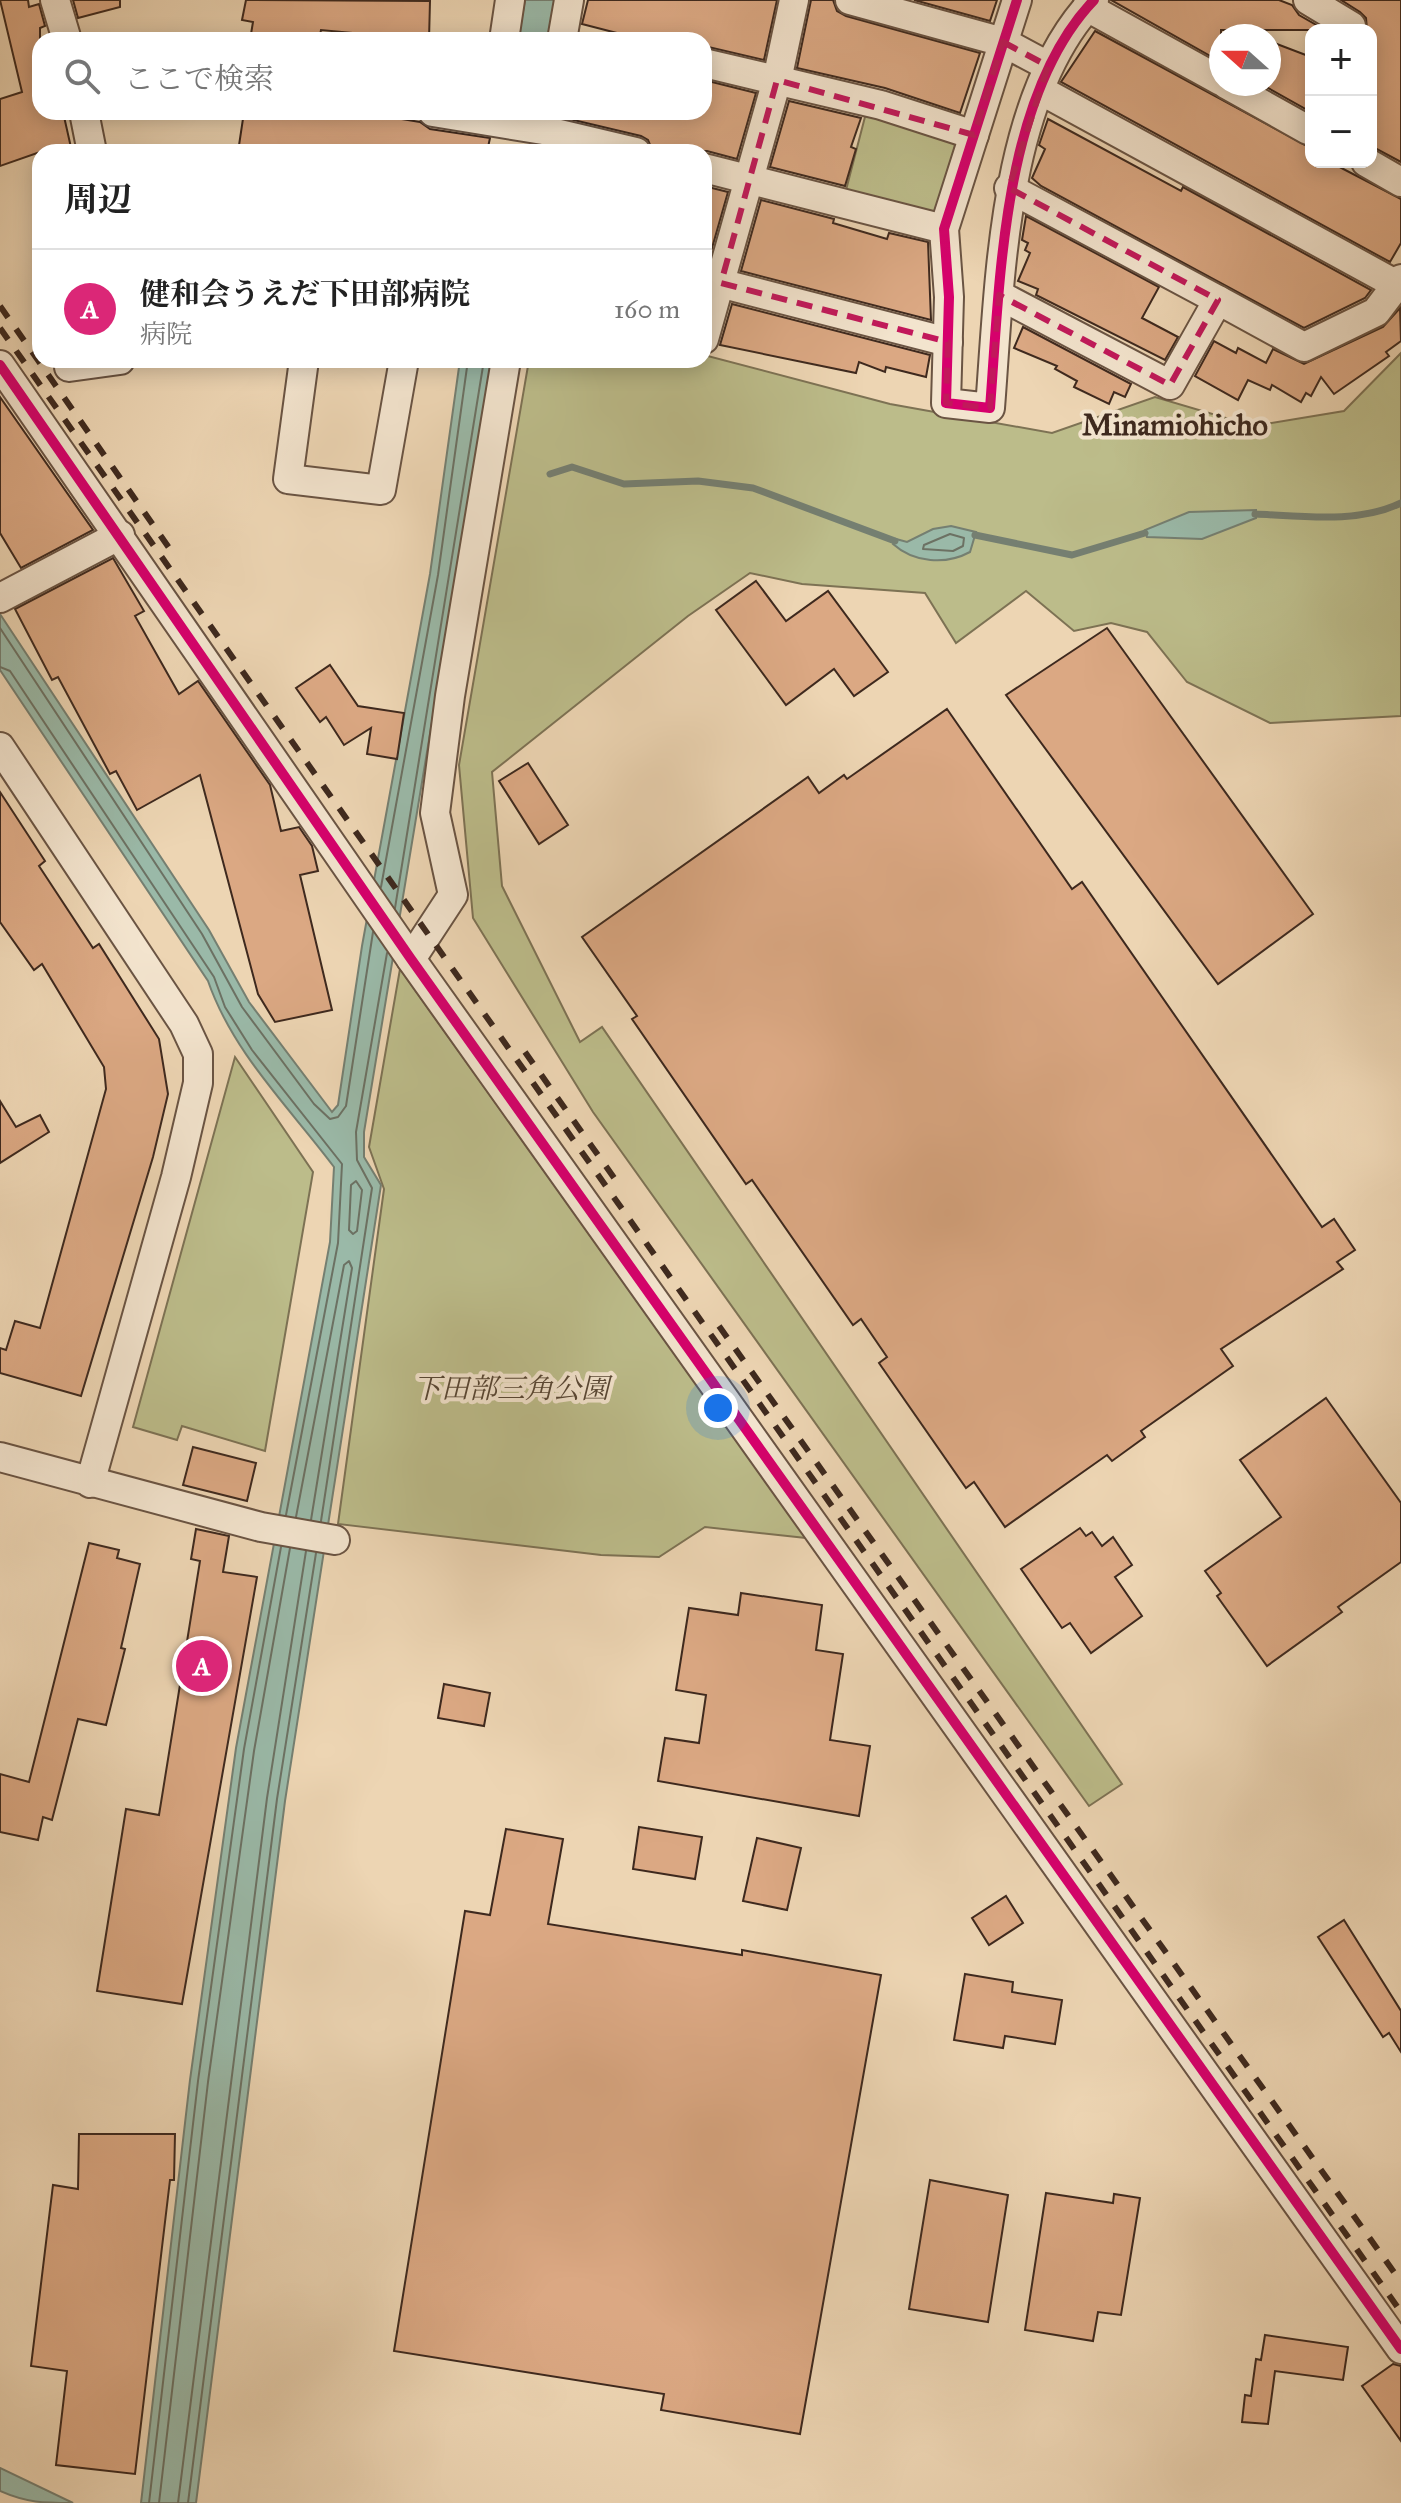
<!DOCTYPE html>
<html lang="ja">
<meta charset="utf-8">
<style>
:root{--surface:#fff;--page:#f2f2f2;--text:#222;--muted:#767676;--line:#e0e0e0;--accent:#db2777}
body{margin:0;font-family:"IM FELL Great Primer","Noto Serif JP",serif;background:var(--page);color:var(--text)}
.controls{position:absolute;right:24px;top:24px;display:grid;overflow:hidden;border-radius:16px;box-shadow:0 4px 20px #0003}
.controls button{width:72px;height:72px;display:grid;place-items:center;padding:0;border:0;border-bottom:2px solid var(--line);background:var(--surface);color:var(--text);font:40px sans-serif}
.compass{position:absolute;left:1209px;top:24px;width:72px;height:72px;border-radius:50%;background:var(--surface);box-shadow:0 4px 20px #0003;rotate:291deg}
.you{position:absolute;left:718px;top:1408px;width:28px;height:28px;margin:-20px;border:6px solid #fff;border-radius:50%;background:#1a73e8;box-shadow:0 0 0 12px #1a73e833}
.badge{display:grid;place-items:center;width:52px;height:52px;border-radius:50%;background:var(--accent);color:#fff;font-size:26px;font-weight:700}
.pin{position:absolute;translate:-50% -50%;border:4px solid #fff;box-shadow:0 2px 8px #0006}
.list{margin:0;padding:0;list-style:none}
h2{display:flex;justify-content:space-between;align-items:center;height:104px;margin:0;padding:0 32px;font-size:34px}
h2 small{font-size:26px;font-weight:400;color:var(--muted)}
.list li{display:grid;grid-template-columns:52px 1fr auto;gap:24px;align-items:center;box-sizing:border-box;height:120px;padding:0 32px;border-top:2px solid var(--line)}
.list b{display:block;font-size:30px;white-space:nowrap}
.list p{margin:0;font-size:26px;white-space:nowrap;color:var(--muted)}
.list em{font-size:26px;font-style:normal;color:var(--muted)}
.icon{flex:none;width:44px;height:44px;fill:none;stroke:currentColor;stroke-width:2;stroke-linecap:round;stroke-linejoin:round}
.map{position:relative;flex:none;width:1401px;height:2503px;overflow:hidden}
.search{position:absolute;background:var(--surface);box-shadow:0 4px 20px #0003;left:32px;top:32px;width:680px;height:88px;display:flex;align-items:center;gap:20px;box-sizing:border-box;padding:0 28px;border-radius:24px;color:var(--muted);font-size:30px}
.panel{position:absolute;background:var(--surface);box-shadow:0 4px 20px #0003;left:32px;top:144px;width:680px;height:224px;border-radius:24px}
.map>svg:first-child{display:block}
.green{fill:#bcbc8a;stroke:#7d7254;stroke-width:2}
.water{fill:#9ab9a8;stroke:#757f71;stroke-width:2}
.lines{fill:none;stroke-linecap:round;stroke-linejoin:round}
.shore{stroke:#6c7163;stroke-width:2}
.stream{stroke:#757f71;stroke-width:7}
.building{fill:#dba883;stroke:#3e291e;stroke-width:2}
.street-casing{stroke:#6a5443;stroke-width:32}
.street{stroke:#f3e4ce;stroke-width:28}
.rail{stroke:#3e291e;stroke-width:6;stroke-dasharray:14 14;stroke-linecap:butt}
.cycleway-casing{stroke:#f3e4ce;stroke-width:15}
.cycleway{stroke:#d6006c;stroke-width:10}
.marked{fill:none;stroke:#c2185b;stroke-width:6;stroke-dasharray:16 10;stroke-linejoin:round}
.labels{text-anchor:middle;stroke-width:8;stroke-linejoin:round;paint-order:stroke}
.park-label{font-size:28px;font-style:italic;fill:#574634;stroke:#f3e4ce}
.neighbourhood-label{font-size:30px;font-weight:bold;fill:#3e291e;stroke:#f3e4ce}
</style>
<div class="map">
<svg width="1401" height="2503" viewBox="0 0 1401 2503">
<rect width="100%" height="100%" fill="#edd5b3"/>
<filter id="stains"><feTurbulence type="fractalNoise" baseFrequency=".0025" numOctaves="4"/><feColorMatrix values="0 0 0 0 .2 0 0 0 0 .09 0 0 0 0 .02 0 0 0 .5 -.17"/></filter>
<radialGradient id="worn" r=".72"><stop offset=".6" stop-color="#630" stop-opacity="0"/><stop offset="1" stop-color="#630" stop-opacity=".3"/></radialGradient>
<g class="green">
<polygon points="866,113 951,136 955,146 943,207 930,216 845,194"/>
<polygon points="1401,353 1401,716 1270,723 1187,682 1147,632 1111,623 1074,631 1026,591 956,643 925,593 802,584 750,573 688,616 492,772 502,886 580,1042 602,1027 1122,1784 1089,1806 593,1112 473,918 459,765 529,360 704,360 704,355 890,404 1052,433 1155,397 1253,426 1344,411"/>
<polygon points="400,969 806,1538 705,1527 659,1557 601,1555 338,1524 384,1189 369,1147"/>
<polygon points="235,1057 313,1172 265,1451 182,1426 177,1440 133,1427"/>
</g>
<g class="water">
<polygon points="525,0 558,0 552,40 518,40"/>
<path d="M 460,360 L 492,360 L 364,1132 L 364,1157 L 381,1185 L 285,1801 L 196,2503 L 141,2503 L 190,2080 L 236,1748 L 330,1242 L 334,1167 C 289,1107 233,1053 208,981 L 0,670 L 0,614 L 209,930 L 249,1002 L 332,1112 L 338,1105 L 362,946 L 430,574 Z"/>
<polygon points="1256,510 1256,518 1202,539 1147,537 1145,530 1189,512"/>
<path d="M 951,526 L 976,532 L 970,552 C 946,565 914,563 893,544 L 896,539 L 907,542 L 933,529 Z"/>
<path d="M 0,2468 L 73,2503 C 44,2503 27,2503 0,2491 Z"/>
</g>
<g class="lines">
<g class="shore">
<polygon points="950,534 964,538 963,546 953,551 923,549 924,545"/>
<polyline points="0,628 202,934 242,1007 314,1104 330,1119 338,1117 346,1106 373,932"/>
<polyline points="0,667 10,671 214,977 225,1007 252,1050 342,1164 338,1243 286,1515"/>
<polyline points="381,887 438,575 468,360"/>
<polyline points="395,908 484,360"/>
<polygon points="356,1181 362,1190 357,1231 353,1234 349,1230 351,1185"/>
<polyline points="296,1517 344,1265 349,1261 352,1268 311,1520"/>
<polyline points="321,1521 372,1188 357,1160 356,1132 387,953"/>
<polyline points="149,2503 198,2081 244,1749 281,1547"/>
<polyline points="159,2503 208,2082 254,1751 290,1548"/>
<polyline points="178,2503 267,1798 306,1551"/>
<polyline points="188,2503 277,1799 316,1553"/>
</g>
<g class="stream">
<polyline points="550,474 572,467 624,484 698,481 753,488 895,541"/>
<path d="M 1255,514 C 1302,516 1358,524 1401,503"/>
<polyline points="975,535 1072,555 1145,533"/>
</g>
</g>
<g class="building">
<polygon points="0,0 28,0 29,7 39,4 45,26 40,28 40,112 63,112 72,152 40,152 0,166 0,99 22,92"/>
<polygon points="73,0 120,0 120,7 78,18"/>
<polygon points="246,0 430,1 429,40 321,30 319,40 250,40 253,22 242,20"/>
<polygon points="588,0 777,0 764,60 704,46 704,40 644,40 582,24"/>
<polygon points="811,0 833,0 837,11 846,16 980,53 960,113 885,88 797,68"/>
<polygon points="914,0 997,0 990,21"/>
<polygon points="1111,0 1279,0 1292,5 1299,15 1325,30 1221,30 1221,62"/>
<polygon points="1341,0 1401,0 1401,162 1371,146 1371,30 1367,30 1366,18 1360,12"/>
<polygon points="1095,31 1309,147 1311,162 1330,162 1401,199 1401,243 1390,262 1061,82"/>
<polygon points="1269,41 1311,57 1311,112 1261,84 1269,84"/>
<polygon points="704,80 756,93 737,159 707,151 653,152 648,140 641,136 565,118 566,112 704,112"/>
<polygon points="789,101 861,118 851,147 856,149 845,186 770,167"/>
<polygon points="244,112 396,112 395,118 420,122 430,129 490,138 487,152 238,152"/>
<polygon points="1048,119 1181,191 1183,187 1371,290 1365,298 1304,328 1041,186 1032,178 1045,149 1039,145"/>
<polygon points="704,186 728,192 708,262 704,262"/>
<polygon points="761,200 834,219 833,223 887,239 889,233 928,242 931,320 741,271"/>
<polygon points="1026,216 1159,287 1142,318 1178,337 1165,360 1036,295 1038,289 1018,281 1030,253 1025,250 1028,243 1022,240"/>
<polygon points="732,304 930,355 926,377 886,367 885,372 859,362 856,373 720,345"/>
<polygon points="1400,308 1401,341 1386,352 1389,356 1334,394 1321,377 1311,396 1306,393 1301,402 1272,385 1270,390 1248,380 1238,400 1195,376 1214,341 1236,353 1238,348 1266,363 1273,349 1304,364 1383,327"/>
<polygon points="1023,327 1131,384 1125,397 1114,392 1109,404 1074,387 1077,381 1055,369 1057,366 1014,348"/>
<polygon points="0,397 93,530 21,568 0,533"/>
<polygon points="113,558 144,611 135,616 179,694 198,681 270,785 281,831 299,827 312,846 318,871 300,875 332,1010 275,1022 258,994 200,775 137,810 116,771 110,774 58,677 52,680 15,609"/>
<polygon points="756,581 786,621 828,591 888,672 854,696 834,669 786,705 716,610"/>
<polygon points="1107,628 1313,914 1218,984 1006,695"/>
<polygon points="330,665 358,706 404,713 397,759 367,754 371,728 344,745 326,717 320,722 296,688"/>
<polygon points="947,709 1072,889 1082,882 1322,1227 1334,1219 1355,1250 1337,1262 1343,1269 1221,1349 1233,1366 1141,1431 1145,1437 1112,1461 1107,1455 1005,1527 974,1482 966,1488 879,1363 887,1357 861,1319 853,1325 752,1180 746,1184 632,1019 637,1016 582,937 808,777 819,793 844,775 847,779"/>
<polygon points="528,763 568,825 539,844 499,781"/>
<polygon points="0,792 45,861 39,866 93,948 99,944 159,1039 168,1094 153,1157 81,1396 0,1373 0,1348 6,1350 15,1321 40,1328 106,1089 104,1067 42,964 34,970 0,922"/>
<polygon points="0,1101 16,1127 40,1115 49,1132 0,1163"/>
<polygon points="1326,1398 1401,1503 1401,1562 1338,1607 1342,1612 1267,1666 1217,1596 1221,1593 1205,1571 1281,1517 1240,1460"/>
<polygon points="193,1447 256,1463 247,1501 183,1485"/>
<polygon points="1080,1528 1086,1536 1092,1532 1102,1546 1113,1537 1132,1565 1115,1577 1142,1616 1091,1653 1070,1623 1062,1628 1021,1569"/>
<polygon points="196,1529 229,1536 223,1572 257,1577 182,2004 97,1991 126,1809 159,1815 200,1561 191,1559"/>
<polygon points="89,1543 119,1550 117,1558 140,1564 121,1648 125,1649 106,1725 78,1719 52,1820 43,1817 38,1840 0,1832 0,1774 29,1782"/>
<polygon points="741,1593 822,1605 816,1650 843,1654 830,1740 870,1746 859,1816 658,1781 665,1738 699,1743 706,1695 676,1690 689,1608 738,1615"/>
<polygon points="444,1684 490,1693 484,1726 438,1718"/>
<polygon points="639,1827 702,1837 695,1879 633,1869"/>
<polygon points="506,1829 563,1839 548,1924 742,1955 742,1950 881,1975 800,2434 661,2410 664,2394 394,2351 465,1911 490,1915"/>
<polygon points="757,1838 801,1848 787,1910 743,1901"/>
<polygon points="1006,1896 1023,1923 989,1945 972,1918"/>
<polygon points="1344,1920 1401,2011 1401,2052 1389,2033 1383,2037 1318,1937"/>
<polygon points="965,1974 1013,1982 1012,1992 1062,2000 1055,2044 1005,2036 1003,2048 954,2040"/>
<polygon points="79,2134 175,2134 174,2180 170,2180 135,2474 56,2465 67,2371 31,2366 53,2185 78,2189"/>
<polygon points="930,2180 1008,2195 988,2322 909,2309"/>
<polygon points="1046,2193 1113,2203 1114,2194 1140,2198 1121,2315 1098,2312 1093,2341 1025,2330"/>
<polygon points="1265,2335 1348,2347 1343,2380 1275,2371 1268,2424 1242,2422 1245,2395 1251,2396 1256,2359 1261,2360"/>
<polygon points="1393,2364 1401,2366 1401,2441 1362,2386"/>
</g>
<g class="lines">
<g class="street-casing">
<g id="street">
<polyline points="55,0 67,40"/>
<polyline points="850,0 1003,42 1048,66"/>
<path d="M 1017,0 L 944,229 L 949,297 L 946,403 L 990,408 C 1000,282 1002,96 1094,0"/>
<polyline points="1308,0 1351,26 1349,30"/>
<polyline points="1087,7 1221,81"/>
<polyline points="504,40 510,0"/>
<polyline points="562,40 569,0"/>
<polyline points="704,63 881,105 974,135"/>
<polyline points="1226,84 1308,130"/>
<polyline points="1040,90 1399,286"/>
<polyline points="84,112 92,152"/>
<polyline points="433,112 543,130 636,152"/>
<polyline points="1366,162 1401,182"/>
<polyline points="704,168 944,229"/>
<polyline points="1009,188 1218,300"/>
<polyline points="704,279 948,342"/>
<polyline points="999,295 1170,385 1218,300 1304,347 1376,312 1401,279"/>
<polyline points="704,339 777,80 794,0"/>
<polyline points="304,360 288,479 381,490 404,360"/>
<polyline points="0,365 411,959 1401,2349"/>
<polyline points="69,367 120,360"/>
<polyline points="0,598 120,535"/>
<polyline points="0,747 184,1024 198,1054 198,1083 176,1177 90,1483"/>
<polyline points="411,959 453,895 435,813 450,696 506,360"/>
<polyline points="0,1457 261,1527 335,1540"/>
</g>
</g>
<use href="#street" class="street"/>
<g class="rail">
<polyline points="0,306 172,552"/>
<polyline points="0,328 1401,2312"/>
<polyline points="525,1052 622,1189"/>
<polyline points="719,1326 1401,2282"/>
</g>
<g class="cycleway-casing">
<g id="cycleway">
<path d="M 1017,0 L 944,229 L 949,297 L 946,403 L 990,408 C 1000,282 1002,96 1094,0"/>
<polyline points="0,365 411,959 1401,2349"/>
</g>
</g>
<use href="#cycleway" class="cycleway"/>
</g>
<path class="marked" d="M 1003,42 L 1048,66 L 1009,188 L 1218,300 L 1170,385 L 999,295 L 990,408 L 946,403 L 948,342 L 721,283 L 777,80 L 974,135 Z"/>
<g class="labels">
<g class="park-label">
<text x="511" y="1398">下田部三角公園</text>
</g>
<g class="neighbourhood-label">
<text x="1175" y="435">Minamiohicho</text>
</g>
</g>
<rect width="100%" height="100%" filter="url(#stains)"/>
<rect width="100%" height="100%" fill="url(#worn)"/>
</svg>
<div class="controls">
<button>+</button>
<button>−</button>
</div>
<svg class="compass" viewBox="-18 -18 36 36"><path d="M0-13l5 13h-10z" fill="#e53935"/><path d="M0 13l5-13h-10z" fill="#767676"/></svg>
<div class="you"></div>
<div class="pin badge" style="left:202px;top:1666px">A</div>
<div class="search"><svg class="icon" aria-label="search" viewBox="0 0 24 24"><circle cx="10" cy="10" r="6"/><path d="M15 15l6 6"/></svg>ここで検索</div>
<section class="panel">
<h2>周辺<small></small></h2>
<ul class="list">
<li><span class="badge">A</span><div><b>健和会うえだ下田部病院</b><p>病院</p></div><em>160 m</em></li>
</ul>
</section>
</div>
